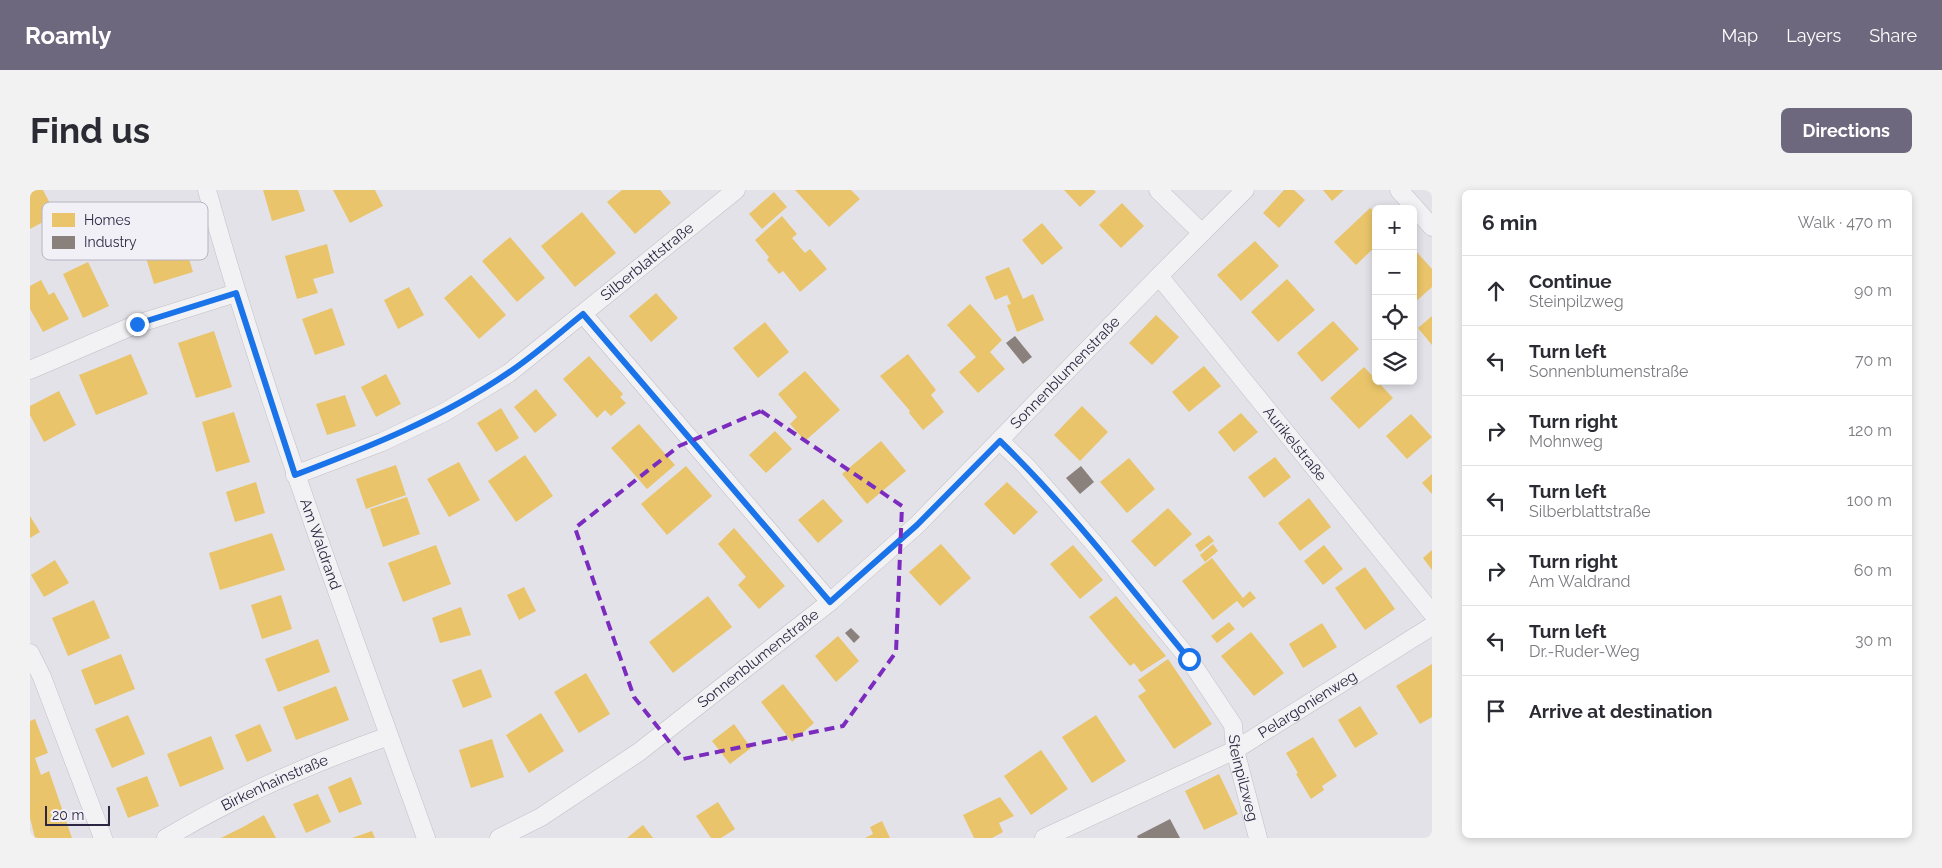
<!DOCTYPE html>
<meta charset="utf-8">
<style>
:root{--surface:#fff;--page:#f2f2f3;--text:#2b2b33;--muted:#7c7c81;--line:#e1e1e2;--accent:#6d687d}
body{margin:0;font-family:Raleway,sans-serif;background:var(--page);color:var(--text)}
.controls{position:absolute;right:15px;top:15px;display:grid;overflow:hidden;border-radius:8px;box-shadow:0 2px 8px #0003}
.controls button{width:45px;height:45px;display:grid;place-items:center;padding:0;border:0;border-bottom:1px solid var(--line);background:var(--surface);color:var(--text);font:25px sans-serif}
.scale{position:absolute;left:15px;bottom:12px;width:65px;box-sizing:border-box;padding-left:5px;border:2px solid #2d2743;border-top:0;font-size:14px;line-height:18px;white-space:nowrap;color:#2d2743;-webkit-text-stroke:4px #f1f0f7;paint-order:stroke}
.stop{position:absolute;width:15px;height:15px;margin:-11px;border:4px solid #1a73e8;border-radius:50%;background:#fff}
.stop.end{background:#1a73e8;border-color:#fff;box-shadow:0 1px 5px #0008}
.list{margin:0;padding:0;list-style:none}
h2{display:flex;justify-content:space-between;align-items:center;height:65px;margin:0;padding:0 20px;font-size:21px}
h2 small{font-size:16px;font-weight:400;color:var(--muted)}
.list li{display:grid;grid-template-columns:32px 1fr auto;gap:15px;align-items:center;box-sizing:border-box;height:70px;padding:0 20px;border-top:1px solid var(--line)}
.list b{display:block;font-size:19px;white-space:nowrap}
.list p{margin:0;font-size:16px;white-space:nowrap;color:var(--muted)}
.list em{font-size:16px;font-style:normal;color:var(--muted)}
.icon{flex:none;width:28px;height:28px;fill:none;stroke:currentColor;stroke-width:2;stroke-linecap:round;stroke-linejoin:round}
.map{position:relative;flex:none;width:1402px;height:648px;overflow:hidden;border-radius:8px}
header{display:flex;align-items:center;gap:30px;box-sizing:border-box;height:70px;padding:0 25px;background:var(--accent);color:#fff}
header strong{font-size:24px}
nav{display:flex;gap:28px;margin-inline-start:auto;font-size:18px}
.intro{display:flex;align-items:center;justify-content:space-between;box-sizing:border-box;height:120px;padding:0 30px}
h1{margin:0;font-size:35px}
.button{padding:12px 22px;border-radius:8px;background:var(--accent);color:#fff;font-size:18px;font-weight:700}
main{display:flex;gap:30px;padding:0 30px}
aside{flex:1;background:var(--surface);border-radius:8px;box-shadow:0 2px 8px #0003}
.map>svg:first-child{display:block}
.homes{fill:#e9c46a}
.industry{fill:#8a817c}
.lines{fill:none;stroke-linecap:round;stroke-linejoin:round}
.street-casing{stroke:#c0bfc6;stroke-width:19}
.street{stroke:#f2f2f4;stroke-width:18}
.route{stroke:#1a73e8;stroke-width:6}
.marked{fill:none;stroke:#7b2cbf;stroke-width:4;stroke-dasharray:10 6;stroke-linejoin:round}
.labels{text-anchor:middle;stroke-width:5;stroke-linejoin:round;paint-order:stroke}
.street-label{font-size:15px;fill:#2d2743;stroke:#f1f0f7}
.key{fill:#f1f0f7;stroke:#b6b4c1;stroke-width:1}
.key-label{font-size:14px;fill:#2d2743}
</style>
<header>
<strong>Roamly</strong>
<nav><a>Map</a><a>Layers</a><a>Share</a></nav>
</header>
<div class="intro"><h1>Find us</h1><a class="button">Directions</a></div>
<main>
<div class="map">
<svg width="1402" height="648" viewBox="0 0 1402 648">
<rect width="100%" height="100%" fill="#e3e2e8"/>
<g class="homes">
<polygon points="0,0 13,0 26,25 0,39"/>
<polygon points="233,0 268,0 275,21 242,31"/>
<polygon points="303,0 345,0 353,16 320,33"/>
<polygon points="592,0 630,0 641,13 605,44 577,12"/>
<polygon points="765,0 821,0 830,9 799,37"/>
<polygon points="1034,0 1064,0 1066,2 1050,17"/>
<polygon points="1254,0 1264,0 1275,10 1249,38 1233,23"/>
<polygon points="1293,0 1314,0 1302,11"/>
<polygon points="744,2 757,17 732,39 719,24"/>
<polygon points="1092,13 1114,36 1091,58 1069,35"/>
<polygon points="1340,18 1346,23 1346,56 1326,75 1304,52"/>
<polygon points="552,22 586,63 545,97 511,56"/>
<polygon points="146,26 163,82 124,94 107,38"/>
<polygon points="752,26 767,44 762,48 775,63 780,59 797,79 770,102 753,81 749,84 737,70 739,67 725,50"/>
<polygon points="1012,33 1033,58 1012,75 992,50"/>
<polygon points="480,47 515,88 487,112 452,71"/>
<polygon points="1225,51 1249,76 1211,111 1187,85"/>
<polygon points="297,54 304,83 283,89 288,103 267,109 255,66"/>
<polygon points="1384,59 1402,79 1402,97 1383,114"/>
<polygon points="58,72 79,116 53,128 33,84"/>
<polygon points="979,77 993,109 1003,104 1014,130 987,142 977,115 981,114 977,105 965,110 955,87"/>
<polygon points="441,85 476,125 449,149 414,108"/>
<polygon points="1257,89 1285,120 1248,152 1221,122"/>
<polygon points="11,90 19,105 24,102 39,129 13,142 0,119 0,96"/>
<polygon points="379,97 394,125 368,139 354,110"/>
<polygon points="626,103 648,128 621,152 599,126"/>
<polygon points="940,114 972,150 960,162 975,179 948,203 929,182 946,167 917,135"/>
<polygon points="302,118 315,155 285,165 272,129"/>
<polygon points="1126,125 1149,147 1122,175 1099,153"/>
<polygon points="1402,126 1402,155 1388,138"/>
<polygon points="1303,131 1329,159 1292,192 1267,163"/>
<polygon points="735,132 759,162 728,188 703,158"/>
<polygon points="184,141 202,197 166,208 148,153"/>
<polygon points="101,164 118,204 66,225 49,185"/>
<polygon points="878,164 906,200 901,205 914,222 893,240 879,223 880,221 850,186"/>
<polygon points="559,166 593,204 590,207 596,213 581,226 575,220 567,228 533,189"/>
<polygon points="1174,176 1191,196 1159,222 1142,202"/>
<polygon points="1334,177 1363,208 1329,239 1300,208"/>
<polygon points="775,181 810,220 775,251 760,234 767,227 748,204"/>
<polygon points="356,184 371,214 346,227 331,197"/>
<polygon points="506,199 527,225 505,243 484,217"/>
<polygon points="29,201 46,235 14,252 0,225 0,216"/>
<polygon points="315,205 326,236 297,245 286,214"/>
<polygon points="1052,216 1078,242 1050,271 1024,245"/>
<polygon points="471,218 489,248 466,262 447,233"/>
<polygon points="204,222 220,272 186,282 172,232"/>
<polygon points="1211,223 1228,242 1204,262 1188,242"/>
<polygon points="1381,224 1402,247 1377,269 1356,246"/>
<polygon points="609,234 645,275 617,299 581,258"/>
<polygon points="745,241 762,259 736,283 719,265"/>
<polygon points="851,251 876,281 837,314 812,284"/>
<polygon points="495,265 523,306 486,332 458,291"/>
<polygon points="1245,267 1261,287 1234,308 1218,287"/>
<polygon points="1099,268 1125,299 1097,323 1070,292"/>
<polygon points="429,272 450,310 419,327 397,289"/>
<polygon points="366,275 376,305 336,319 326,289"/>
<polygon points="656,276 682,306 637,345 611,314"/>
<polygon points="1402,284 1402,304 1392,293"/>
<polygon points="226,292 235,323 205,332 196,302"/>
<polygon points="977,292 1008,322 984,345 954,314"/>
<polygon points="377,307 390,344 353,357 340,319"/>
<polygon points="1279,308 1301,337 1270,361 1248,333"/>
<polygon points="793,309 813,331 788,353 768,330"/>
<polygon points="1138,318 1162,344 1125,377 1101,351"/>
<polygon points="0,326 10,342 0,348"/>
<polygon points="704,338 755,396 729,419 708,395 716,387 688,354"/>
<polygon points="242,343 255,380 190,400 179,363"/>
<polygon points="1179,345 1184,351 1170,362 1165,355"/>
<polygon points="911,354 941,388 910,416 879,382"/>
<polygon points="1183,354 1188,361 1175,372 1170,365"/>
<polygon points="406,355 421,394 373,412 358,373"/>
<polygon points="1043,355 1073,390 1050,409 1020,374"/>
<polygon points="1294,355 1313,379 1293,395 1274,371"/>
<polygon points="1402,360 1402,380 1393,368"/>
<polygon points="1182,368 1213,408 1220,401 1226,408 1213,418 1207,411 1183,430 1152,391"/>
<polygon points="25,370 39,393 14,407 1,385"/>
<polygon points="1335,377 1365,419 1335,440 1305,398"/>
<polygon points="494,397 506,421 489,430 477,405"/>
<polygon points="251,405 262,439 232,449 221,415"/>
<polygon points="678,406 702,437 643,483 619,452"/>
<polygon points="1086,406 1136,466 1111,482 1104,473 1100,476 1059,427"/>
<polygon points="64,410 80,448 38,466 22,428"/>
<polygon points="431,417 441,445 410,453 402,428"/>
<polygon points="1199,432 1205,439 1187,453 1181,446"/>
<polygon points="1292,433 1307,457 1273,478 1259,454"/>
<polygon points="1221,442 1254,483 1224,506 1191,466"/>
<polygon points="808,446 829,471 806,492 785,466"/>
<polygon points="288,449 300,482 248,502 235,469"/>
<polygon points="91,464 105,499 65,515 51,480"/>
<polygon points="1138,469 1182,534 1144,559 1108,506 1116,501 1108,490"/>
<polygon points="1402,474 1402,527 1390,534 1366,496"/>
<polygon points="451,479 462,507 433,518 422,490"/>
<polygon points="556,483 580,524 549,543 524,502"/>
<polygon points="753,494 784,533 762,552 731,512"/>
<polygon points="306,496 319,530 266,550 253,517"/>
<polygon points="1330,516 1348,544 1325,558 1308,530"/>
<polygon points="511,523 534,561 499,583 476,545"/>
<polygon points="98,525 115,564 82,578 65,539"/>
<polygon points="1066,525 1096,571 1062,593 1032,547"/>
<polygon points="5,529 18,563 5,568 11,585 19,581 42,648 5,648 0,628 0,531"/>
<polygon points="230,534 242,561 217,572 205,545"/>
<polygon points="704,534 721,558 700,574 682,551"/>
<polygon points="181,546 194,579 150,597 137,564"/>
<polygon points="1283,547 1307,586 1292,596 1294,600 1281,609 1266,584 1268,583 1256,563"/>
<polygon points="462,549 474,587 441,598 429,560"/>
<polygon points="1011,560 1038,599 1001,625 974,586"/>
<polygon points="1189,584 1208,624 1174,640 1155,601"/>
<polygon points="117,586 129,616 98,628 86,598"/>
<polygon points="321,587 332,614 309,623 298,597"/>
<polygon points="288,604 301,632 276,643 263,614"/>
<polygon points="970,607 984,626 969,633 973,642 962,648 944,648 933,625"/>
<polygon points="688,612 705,639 691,648 681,648 666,626"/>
<polygon points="234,625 246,648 191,648 213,637"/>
<polygon points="852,631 860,648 835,648 843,644 840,637"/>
<polygon points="613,635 623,648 597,648 603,643"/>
<polygon points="342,641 345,648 322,648"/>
</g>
<g class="industry">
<polygon points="985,146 1002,167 993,174 976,153"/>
<polygon points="1051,276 1064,292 1050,304 1036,288"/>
<polygon points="821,438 830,447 824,453 815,443"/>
<polygon points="1140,629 1150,648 1108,648 1107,646"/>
</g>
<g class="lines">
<g class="street-casing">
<g id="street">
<path id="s1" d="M 177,0 C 238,220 319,433 396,648"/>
<polyline points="1128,0 1172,43"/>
<polyline points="1369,0 1402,37"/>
<path id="s2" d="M 1129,86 L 1402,423"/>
<polyline points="553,124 800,412"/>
<polyline points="0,180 107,134 206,103"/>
<path id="s3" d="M 970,251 L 996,276 L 1068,358 L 1159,469 L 1203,535 L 1205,560 L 1228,648"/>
<path id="s4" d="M 265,285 L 352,252 L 415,222 L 479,183 L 706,0"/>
<polyline points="0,463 12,487 73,648"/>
<path id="s5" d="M 136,648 C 206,606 282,573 359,546"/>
<path id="s6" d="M 469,648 L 511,627 L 609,562 L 800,412 L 887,335 L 1129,86 L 1215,0"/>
<path id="s7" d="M 1014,648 L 1205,560 L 1402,436"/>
</g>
</g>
<use href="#street" class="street"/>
</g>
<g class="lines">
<path class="route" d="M 107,134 L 206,103 L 265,285 C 339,257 412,228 478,183 C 504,166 528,144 553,124 L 800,412 L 887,335 L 970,251 C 1039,318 1098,395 1159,469"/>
</g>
<path class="marked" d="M 731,221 L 872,316 L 866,462 L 813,536 L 653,569 L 604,507 L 545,338 L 649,256 Z"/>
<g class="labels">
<g class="street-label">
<text dy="5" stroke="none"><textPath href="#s4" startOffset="415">Silberblattstraße</textPath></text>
<text dy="5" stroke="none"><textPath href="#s6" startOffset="736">Sonnenblumenstraße</textPath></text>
<text dy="5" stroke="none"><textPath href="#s2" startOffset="216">Aurikelstraße</textPath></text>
<text dy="5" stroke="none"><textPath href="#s1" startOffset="372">Am Waldrand</textPath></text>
<text dy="5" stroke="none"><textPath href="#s6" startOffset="316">Sonnenblumenstraße</textPath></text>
<text dy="5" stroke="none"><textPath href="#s7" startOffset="296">Pelargonienweg</textPath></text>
<text dy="5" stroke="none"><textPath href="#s3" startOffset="422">Steinpilzweg</textPath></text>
<text dy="5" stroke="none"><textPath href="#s5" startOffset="122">Birkenhainstraße</textPath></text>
</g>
</g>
<rect x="12" y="12" width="166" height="58" rx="8" class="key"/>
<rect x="22" y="23" width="23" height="14" fill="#e9c46a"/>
<rect x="22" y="46" width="23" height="13" fill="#8a817c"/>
<g class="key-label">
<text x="54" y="35">Homes</text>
<text x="54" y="57">Industry</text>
</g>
</svg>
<div class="controls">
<button>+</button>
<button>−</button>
<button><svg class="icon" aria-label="locate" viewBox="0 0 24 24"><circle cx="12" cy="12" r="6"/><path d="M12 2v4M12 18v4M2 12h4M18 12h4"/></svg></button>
<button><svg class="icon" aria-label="layers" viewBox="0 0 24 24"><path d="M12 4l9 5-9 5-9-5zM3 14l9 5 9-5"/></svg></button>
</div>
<div class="scale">20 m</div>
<div class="stop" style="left:1159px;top:469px"></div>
<div class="stop end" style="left:107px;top:134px"></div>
</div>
<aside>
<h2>6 min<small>Walk · 470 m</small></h2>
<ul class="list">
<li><svg class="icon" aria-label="ahead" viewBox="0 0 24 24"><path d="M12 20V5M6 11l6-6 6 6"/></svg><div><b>Continue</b><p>Steinpilzweg</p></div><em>90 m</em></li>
<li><svg class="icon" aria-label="left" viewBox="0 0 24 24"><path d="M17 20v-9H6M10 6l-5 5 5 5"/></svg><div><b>Turn left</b><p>Sonnenblumenstraße</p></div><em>70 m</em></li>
<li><svg class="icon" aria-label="right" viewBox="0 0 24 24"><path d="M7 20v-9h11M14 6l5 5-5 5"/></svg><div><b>Turn right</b><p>Mohnweg</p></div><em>120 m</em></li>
<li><svg class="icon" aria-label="left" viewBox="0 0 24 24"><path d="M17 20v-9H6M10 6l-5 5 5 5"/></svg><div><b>Turn left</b><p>Silberblattstraße</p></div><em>100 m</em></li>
<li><svg class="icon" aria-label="right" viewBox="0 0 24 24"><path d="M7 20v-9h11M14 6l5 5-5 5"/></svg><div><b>Turn right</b><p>Am Waldrand</p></div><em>60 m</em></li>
<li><svg class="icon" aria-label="left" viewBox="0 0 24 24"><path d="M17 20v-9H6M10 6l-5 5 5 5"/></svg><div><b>Turn left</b><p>Dr.-Ruder-Weg</p></div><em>30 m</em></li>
<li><svg class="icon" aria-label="arrive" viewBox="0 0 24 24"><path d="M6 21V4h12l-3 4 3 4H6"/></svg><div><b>Arrive at destination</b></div></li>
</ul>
</aside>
</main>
